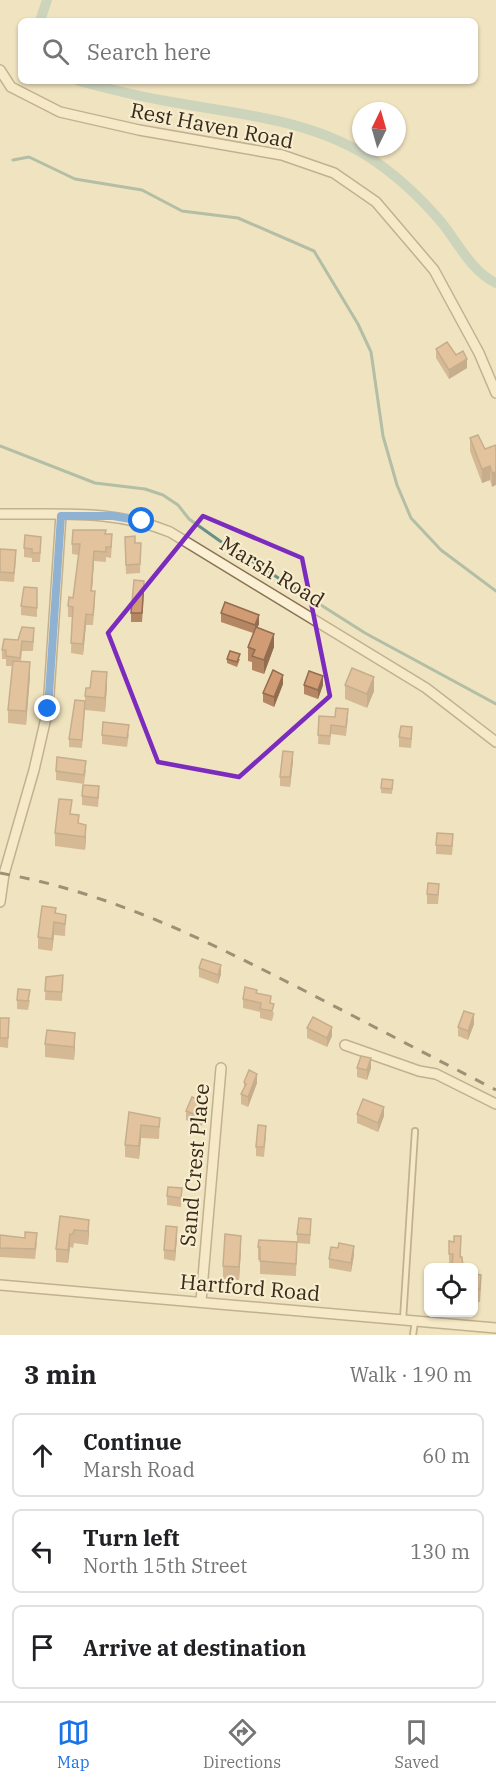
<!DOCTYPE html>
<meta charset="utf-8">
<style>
:root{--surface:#fff;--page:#f2f2f2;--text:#202124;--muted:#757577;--line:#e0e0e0;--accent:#1a73e8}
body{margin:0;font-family:"IBM Plex Serif",serif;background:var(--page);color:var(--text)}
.controls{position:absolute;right:18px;bottom:18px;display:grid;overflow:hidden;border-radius:9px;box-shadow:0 2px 4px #0004}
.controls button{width:54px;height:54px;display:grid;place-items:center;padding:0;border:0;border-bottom:2px solid var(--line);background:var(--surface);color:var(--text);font:30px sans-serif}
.compass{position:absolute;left:352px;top:102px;width:54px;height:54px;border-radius:50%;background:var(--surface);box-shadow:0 2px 4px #0004;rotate:5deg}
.stop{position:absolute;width:18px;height:18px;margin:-14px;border:4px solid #1a73e8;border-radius:50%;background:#fff}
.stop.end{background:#1a73e8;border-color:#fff;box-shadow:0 2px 6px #0008}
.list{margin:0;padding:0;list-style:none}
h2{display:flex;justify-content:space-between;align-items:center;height:78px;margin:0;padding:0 24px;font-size:26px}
h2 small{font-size:20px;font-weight:400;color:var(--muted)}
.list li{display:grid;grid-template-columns:39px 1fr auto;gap:18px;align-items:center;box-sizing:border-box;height:84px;margin:0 12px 12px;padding:0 12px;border:2px solid var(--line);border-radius:9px}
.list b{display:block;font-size:22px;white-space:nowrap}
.list p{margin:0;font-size:20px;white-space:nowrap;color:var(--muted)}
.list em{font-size:20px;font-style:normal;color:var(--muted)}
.icon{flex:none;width:33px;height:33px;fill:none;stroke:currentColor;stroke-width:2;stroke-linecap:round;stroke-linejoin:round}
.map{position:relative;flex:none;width:496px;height:1335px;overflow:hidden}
.search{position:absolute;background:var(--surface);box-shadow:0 2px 4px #0004;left:18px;right:18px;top:18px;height:66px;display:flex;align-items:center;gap:15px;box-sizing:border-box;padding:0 21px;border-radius:9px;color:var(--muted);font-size:22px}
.sheet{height:366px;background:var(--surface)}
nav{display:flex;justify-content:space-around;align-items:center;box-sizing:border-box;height:84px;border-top:2px solid var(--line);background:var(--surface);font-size:16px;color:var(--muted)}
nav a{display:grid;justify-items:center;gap:3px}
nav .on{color:var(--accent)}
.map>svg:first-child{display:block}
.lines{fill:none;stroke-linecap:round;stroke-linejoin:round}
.stream{stroke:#699087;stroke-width:3}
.canal{stroke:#a2c2b9;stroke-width:10}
.lane-casing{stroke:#8a7356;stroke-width:8}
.street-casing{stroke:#8a7356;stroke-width:12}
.lane{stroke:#fbf0d3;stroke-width:4.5}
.street{stroke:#fbf0d3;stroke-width:9}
.rail{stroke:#392a1c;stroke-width:3;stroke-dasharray:10 10;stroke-linecap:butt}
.wall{fill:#b48663}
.shaded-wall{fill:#926d50}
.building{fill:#d19c73;stroke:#926d50;stroke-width:1.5}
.route{stroke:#1a73e8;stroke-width:8}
.marked{fill:none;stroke:#7b2cbf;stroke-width:4.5;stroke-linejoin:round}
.labels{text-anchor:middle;stroke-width:4.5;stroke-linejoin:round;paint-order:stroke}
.street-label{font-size:21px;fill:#392a1c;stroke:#f7edcf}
</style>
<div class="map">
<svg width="496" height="1335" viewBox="0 0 496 1335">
<rect width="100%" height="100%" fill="#f0e3bf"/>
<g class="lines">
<g class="stream">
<polyline points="13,160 29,157 75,179 142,190 182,211 238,218 314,251 358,324 371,352 383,436 397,485 411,518 441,550 496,591"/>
<polyline points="0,446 95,483 145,489 163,495 178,505 189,519 220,541 365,633 496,704"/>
</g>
<g class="canal">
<polyline points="40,21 47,0"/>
<path d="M 79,81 C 109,89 141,97 172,102 C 237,114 306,119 364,154 C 393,172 420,197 442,223 C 458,243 472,272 496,283"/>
</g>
<g class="lane-casing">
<g id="lane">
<polyline points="403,1320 415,1131"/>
<polyline points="413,1335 415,1321"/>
</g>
</g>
<g class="street-casing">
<g id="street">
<polyline points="0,70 11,87 60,112 139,130 282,155 334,173 376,202 434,270 479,353 496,393"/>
<path d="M 0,514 C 60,515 114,509 170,532 L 426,688 L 496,742"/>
<polyline points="0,902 4,874 34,770 48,709 61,515"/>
<polyline points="345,1045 419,1071 436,1074 496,1104"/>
<polyline points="0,1285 496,1328"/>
<polyline points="201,1301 221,1068"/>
</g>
</g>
<use href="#lane" class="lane"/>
<use href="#street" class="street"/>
<path class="rail" d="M 0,873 C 112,893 205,940 305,991 C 369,1024 432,1057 496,1090"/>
</g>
<g class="wall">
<polygon points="436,349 456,355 467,368 449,379 436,358"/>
<polygon points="470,438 485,449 496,445 492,487 490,480 482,483 470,451"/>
<polygon points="106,534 112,545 111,558 106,557 106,562 94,561 92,591 95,602 93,625 86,625 83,655 71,653 72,617 68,617 68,606 73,598 79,555 72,554 72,544"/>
<polygon points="135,543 141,543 140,573 126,574 125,546"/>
<polygon points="41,546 40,562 32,562 32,558 24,557 24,548"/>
<polygon points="0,549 16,559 14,582 0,581"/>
<polygon points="37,588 37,617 21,615 21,606"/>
<polygon points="144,590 142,622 131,622 131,613"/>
<polygon points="221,613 259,624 257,627 274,647 264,674 252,670 252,662 248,661 248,647 253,633 221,622"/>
<polygon points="34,637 33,651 22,651 21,661 30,676 26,725 8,723 8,710 13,666 6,666 6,659 2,659 2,650 18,640"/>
<polygon points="227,659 240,659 237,667 227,663"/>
<polygon points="283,684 274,707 263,702 263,693"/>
<polygon points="304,685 323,685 318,699 304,694"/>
<polygon points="345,685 374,691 367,708 345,699"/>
<polygon points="107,686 105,712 85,710 85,696 90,688"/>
<polygon points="85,709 82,748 69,747 69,739"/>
<polygon points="319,716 348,718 346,736 331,734 330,745 318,744"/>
<polygon points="129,734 127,747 102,744 102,735"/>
<polygon points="399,737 412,737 411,748 399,747"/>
<polygon points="293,761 290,787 280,786 280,777"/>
<polygon points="86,770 84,784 56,780 56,771"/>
<polygon points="393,785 392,794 381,793 381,788"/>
<polygon points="99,795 98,807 82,805 82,796"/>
<polygon points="72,814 79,823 86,838 85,850 55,846 55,833"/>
<polygon points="453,843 452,855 436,854 436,845"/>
<polygon points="439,893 438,904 427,904 427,894"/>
<polygon points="56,913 66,915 65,936 54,935 52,951 38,949 38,937"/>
<polygon points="199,968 221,974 218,984 199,977"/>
<polygon points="63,975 62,1001 45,1000 46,977"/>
<polygon points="257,993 274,1013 272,1021 260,1018 260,1012 243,1008 243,999"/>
<polygon points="17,1000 30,1000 28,1010 17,1009"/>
<polygon points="0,1018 9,1028 8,1048 0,1047"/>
<polygon points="474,1024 468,1040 458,1036 458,1027"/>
<polygon points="307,1028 332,1036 327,1047 307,1038"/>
<polygon points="45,1044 75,1047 74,1060 45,1057"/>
<polygon points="357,1068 371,1068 367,1080 357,1077"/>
<polygon points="244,1082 257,1083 248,1107 241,1104 241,1094 244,1090"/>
<polygon points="186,1111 204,1111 202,1126 186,1120"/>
<polygon points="129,1112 160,1118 159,1139 141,1138 139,1159 125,1157 125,1145"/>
<polygon points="357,1114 384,1116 378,1132 357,1123"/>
<polygon points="266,1135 264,1157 256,1156 256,1147"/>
<polygon points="167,1196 182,1198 181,1207 167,1205"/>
<polygon points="60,1216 89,1220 88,1245 74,1243 73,1248 70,1247 68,1263 56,1262 56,1249"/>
<polygon points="311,1229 310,1244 297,1243 296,1276 260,1274 260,1260 258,1260 258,1247 297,1242 297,1234"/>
<polygon points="0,1235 37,1243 35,1259 0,1257"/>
<polygon points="177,1236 175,1261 164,1259 164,1250"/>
<polygon points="241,1249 239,1280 223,1279 223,1266"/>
<polygon points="461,1249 461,1257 452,1267 449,1266 449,1254"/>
<polygon points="354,1255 351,1272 329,1268 329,1259"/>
<polygon points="474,1274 481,1288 480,1302 474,1302"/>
</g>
<g class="shaded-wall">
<polygon points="467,359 467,368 449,379 449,370"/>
<polygon points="490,466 490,480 482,483 482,469"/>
<polygon points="496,472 496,485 492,487 492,473"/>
<polygon points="94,551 94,561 91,602 91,591"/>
<polygon points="86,614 86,625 83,655 83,644"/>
<polygon points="259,615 259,624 255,634 255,625"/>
<polygon points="274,634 274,647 264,674 264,660"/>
<polygon points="30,662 30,676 26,725 26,711"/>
<polygon points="107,672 107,686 105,712 105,698"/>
<polygon points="283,675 283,684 274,707 274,697"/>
<polygon points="323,676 323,685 318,699 318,690"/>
<polygon points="374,677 374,691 367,708 367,694"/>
<polygon points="293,752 293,761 290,787 290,777"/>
<polygon points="86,825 86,838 85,850 85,837"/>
<polygon points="54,922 54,935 52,951 52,939"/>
<polygon points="221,965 221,974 218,984 218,975"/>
<polygon points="474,1014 474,1024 468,1040 468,1031"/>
<polygon points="332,1027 332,1036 327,1047 327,1038"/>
<polygon points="75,1033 75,1047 74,1060 74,1047"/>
<polygon points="371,1058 371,1068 367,1080 367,1070"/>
<polygon points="257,1074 257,1083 248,1107 248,1097"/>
<polygon points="384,1107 384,1116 378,1132 378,1123"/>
<polygon points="141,1125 141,1138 139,1159 139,1146"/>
<polygon points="89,1220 89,1234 88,1245 88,1231"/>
<polygon points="177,1227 177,1236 175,1261 175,1251"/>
<polygon points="70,1234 70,1247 68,1263 68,1250"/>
<polygon points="241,1236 241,1249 239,1280 239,1267"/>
<polygon points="354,1246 354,1255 351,1272 351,1263"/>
</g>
<g class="building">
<polygon points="447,342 456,355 463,351 467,359 449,370 436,349"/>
<polygon points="478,435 485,449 496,445 496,472 492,473 490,466 482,469 470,438"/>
<polygon points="73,530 106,530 105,534 112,534 111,547 106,547 106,552 94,551 91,591 95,591 93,615 86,614 83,644 71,643 73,607 68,606 69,597 73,598 80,544 72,544"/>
<polygon points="25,535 41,537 40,553 32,553 32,549 24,548"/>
<polygon points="135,536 135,543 141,543 140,564 126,565 125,537"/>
<polygon points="0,549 16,550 14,573 0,572"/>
<polygon points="134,580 144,581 142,613 131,613"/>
<polygon points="24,587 37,588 37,608 21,606"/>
<polygon points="225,602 259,615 255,625 221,613"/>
<polygon points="22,627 34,628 33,642 22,641 20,658 6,656 6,650 2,650 4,639 18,640"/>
<polygon points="256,627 274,634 264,660 252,656 255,650 248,647"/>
<polygon points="230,651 240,654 237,662 227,659"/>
<polygon points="13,661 30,662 26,711 8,710"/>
<polygon points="352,668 374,677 367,694 345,685"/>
<polygon points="273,670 283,675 274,697 263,693"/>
<polygon points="92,671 107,672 105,698 85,696 86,688 90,688"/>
<polygon points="309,671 323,676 318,690 304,685"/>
<polygon points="75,700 85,701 82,740 69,739"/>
<polygon points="336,708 348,709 346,727 331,725 330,736 318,735 319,716 335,717"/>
<polygon points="103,722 129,725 127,738 102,735"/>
<polygon points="401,726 412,727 411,739 399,737"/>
<polygon points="283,751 293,752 290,777 280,777"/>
<polygon points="57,757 86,761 84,775 56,771"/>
<polygon points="382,779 393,780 392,789 381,788"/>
<polygon points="83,785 99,786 98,798 82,796"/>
<polygon points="59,799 72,800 70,814 79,815 78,823 86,825 85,837 55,833"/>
<polygon points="437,833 453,834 452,846 436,845"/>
<polygon points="428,883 439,884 438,895 427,894"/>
<polygon points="42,906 56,908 55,913 66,915 65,924 54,922 52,939 38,937"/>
<polygon points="202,959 221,965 218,975 199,968"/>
<polygon points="63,975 62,992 45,991 46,977"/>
<polygon points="245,987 257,990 256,993 271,996 270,1003 274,1004 272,1011 260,1009 261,1003 243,999"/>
<polygon points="18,989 30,990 28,1001 17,1000"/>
<polygon points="464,1011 474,1014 468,1031 458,1027"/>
<polygon points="313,1017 332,1027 327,1038 307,1028"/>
<polygon points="0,1018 9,1018 8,1038 0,1038"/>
<polygon points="47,1030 75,1033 74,1047 45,1044"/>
<polygon points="361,1056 371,1058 367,1070 357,1068"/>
<polygon points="249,1070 257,1074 248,1097 241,1094 246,1084 244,1082"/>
<polygon points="192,1097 204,1102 202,1117 186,1111"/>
<polygon points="363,1099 384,1107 378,1123 357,1114"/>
<polygon points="129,1112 160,1118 159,1127 141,1125 139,1146 125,1145"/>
<polygon points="258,1125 266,1126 264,1147 256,1147"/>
<polygon points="168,1187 182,1188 181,1198 167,1196"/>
<polygon points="60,1216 89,1220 88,1231 74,1230 73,1234 70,1234 68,1250 56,1249"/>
<polygon points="299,1218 311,1219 310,1235 297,1234"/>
<polygon points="166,1226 177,1227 175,1251 164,1250"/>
<polygon points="25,1232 37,1233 35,1249 0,1248 0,1235 25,1238"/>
<polygon points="225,1234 241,1236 239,1267 223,1266"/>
<polygon points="454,1236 461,1236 460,1257 462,1257 463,1268 452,1268 453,1254 449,1254 449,1241 454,1242"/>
<polygon points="259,1240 297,1242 296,1264 260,1261 260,1247 258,1247"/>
<polygon points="339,1243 354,1246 351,1263 329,1259 331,1247 338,1248"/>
<polygon points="474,1274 481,1275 480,1289 474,1289"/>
</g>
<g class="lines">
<polyline class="route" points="48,709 61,516 113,516 142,521"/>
</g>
<path d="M0 0H496V1335H0ZM 203,516 L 302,558 L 330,696 L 239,777 L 158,762 L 108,633 Z" fill="#f0e3bf" fill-opacity=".55" fill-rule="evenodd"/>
<path class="marked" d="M 203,516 L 302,558 L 330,696 L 239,777 L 158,762 L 108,633 Z"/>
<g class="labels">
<g class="street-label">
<text transform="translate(212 126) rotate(11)" y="7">Rest Haven Road</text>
<text transform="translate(272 572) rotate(31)" y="7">Marsh Road</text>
<text transform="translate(195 1165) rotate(-85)" y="7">Sand Crest Place</text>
<text transform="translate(250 1288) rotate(5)" y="7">Hartford Road</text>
</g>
</g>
</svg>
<div class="controls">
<button><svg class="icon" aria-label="locate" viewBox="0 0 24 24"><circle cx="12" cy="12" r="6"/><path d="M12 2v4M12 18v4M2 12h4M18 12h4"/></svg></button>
</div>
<svg class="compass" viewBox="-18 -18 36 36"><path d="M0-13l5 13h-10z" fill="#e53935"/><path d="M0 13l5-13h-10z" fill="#757577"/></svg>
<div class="stop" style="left:142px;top:521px"></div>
<div class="stop end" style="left:48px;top:709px"></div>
<div class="search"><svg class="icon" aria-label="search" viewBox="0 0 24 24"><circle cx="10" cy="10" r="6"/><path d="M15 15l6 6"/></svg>Search here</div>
</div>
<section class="sheet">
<h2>3 min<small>Walk · 190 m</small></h2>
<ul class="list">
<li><svg class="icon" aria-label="ahead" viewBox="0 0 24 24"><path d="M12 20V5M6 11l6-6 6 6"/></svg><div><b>Continue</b><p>Marsh Road</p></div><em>60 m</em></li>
<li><svg class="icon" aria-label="left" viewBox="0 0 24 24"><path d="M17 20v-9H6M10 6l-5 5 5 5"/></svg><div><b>Turn left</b><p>North 15th Street</p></div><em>130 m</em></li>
<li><svg class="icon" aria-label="arrive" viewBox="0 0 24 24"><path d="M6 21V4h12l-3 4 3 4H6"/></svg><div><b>Arrive at destination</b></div></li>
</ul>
</section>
<nav>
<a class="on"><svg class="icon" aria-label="map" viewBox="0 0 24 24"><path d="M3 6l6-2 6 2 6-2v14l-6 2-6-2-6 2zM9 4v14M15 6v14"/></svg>Map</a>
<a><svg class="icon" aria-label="directions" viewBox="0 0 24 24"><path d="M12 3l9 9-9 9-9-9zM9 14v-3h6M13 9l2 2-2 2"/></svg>Directions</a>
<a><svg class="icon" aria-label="saved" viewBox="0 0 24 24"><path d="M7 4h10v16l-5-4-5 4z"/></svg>Saved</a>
</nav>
